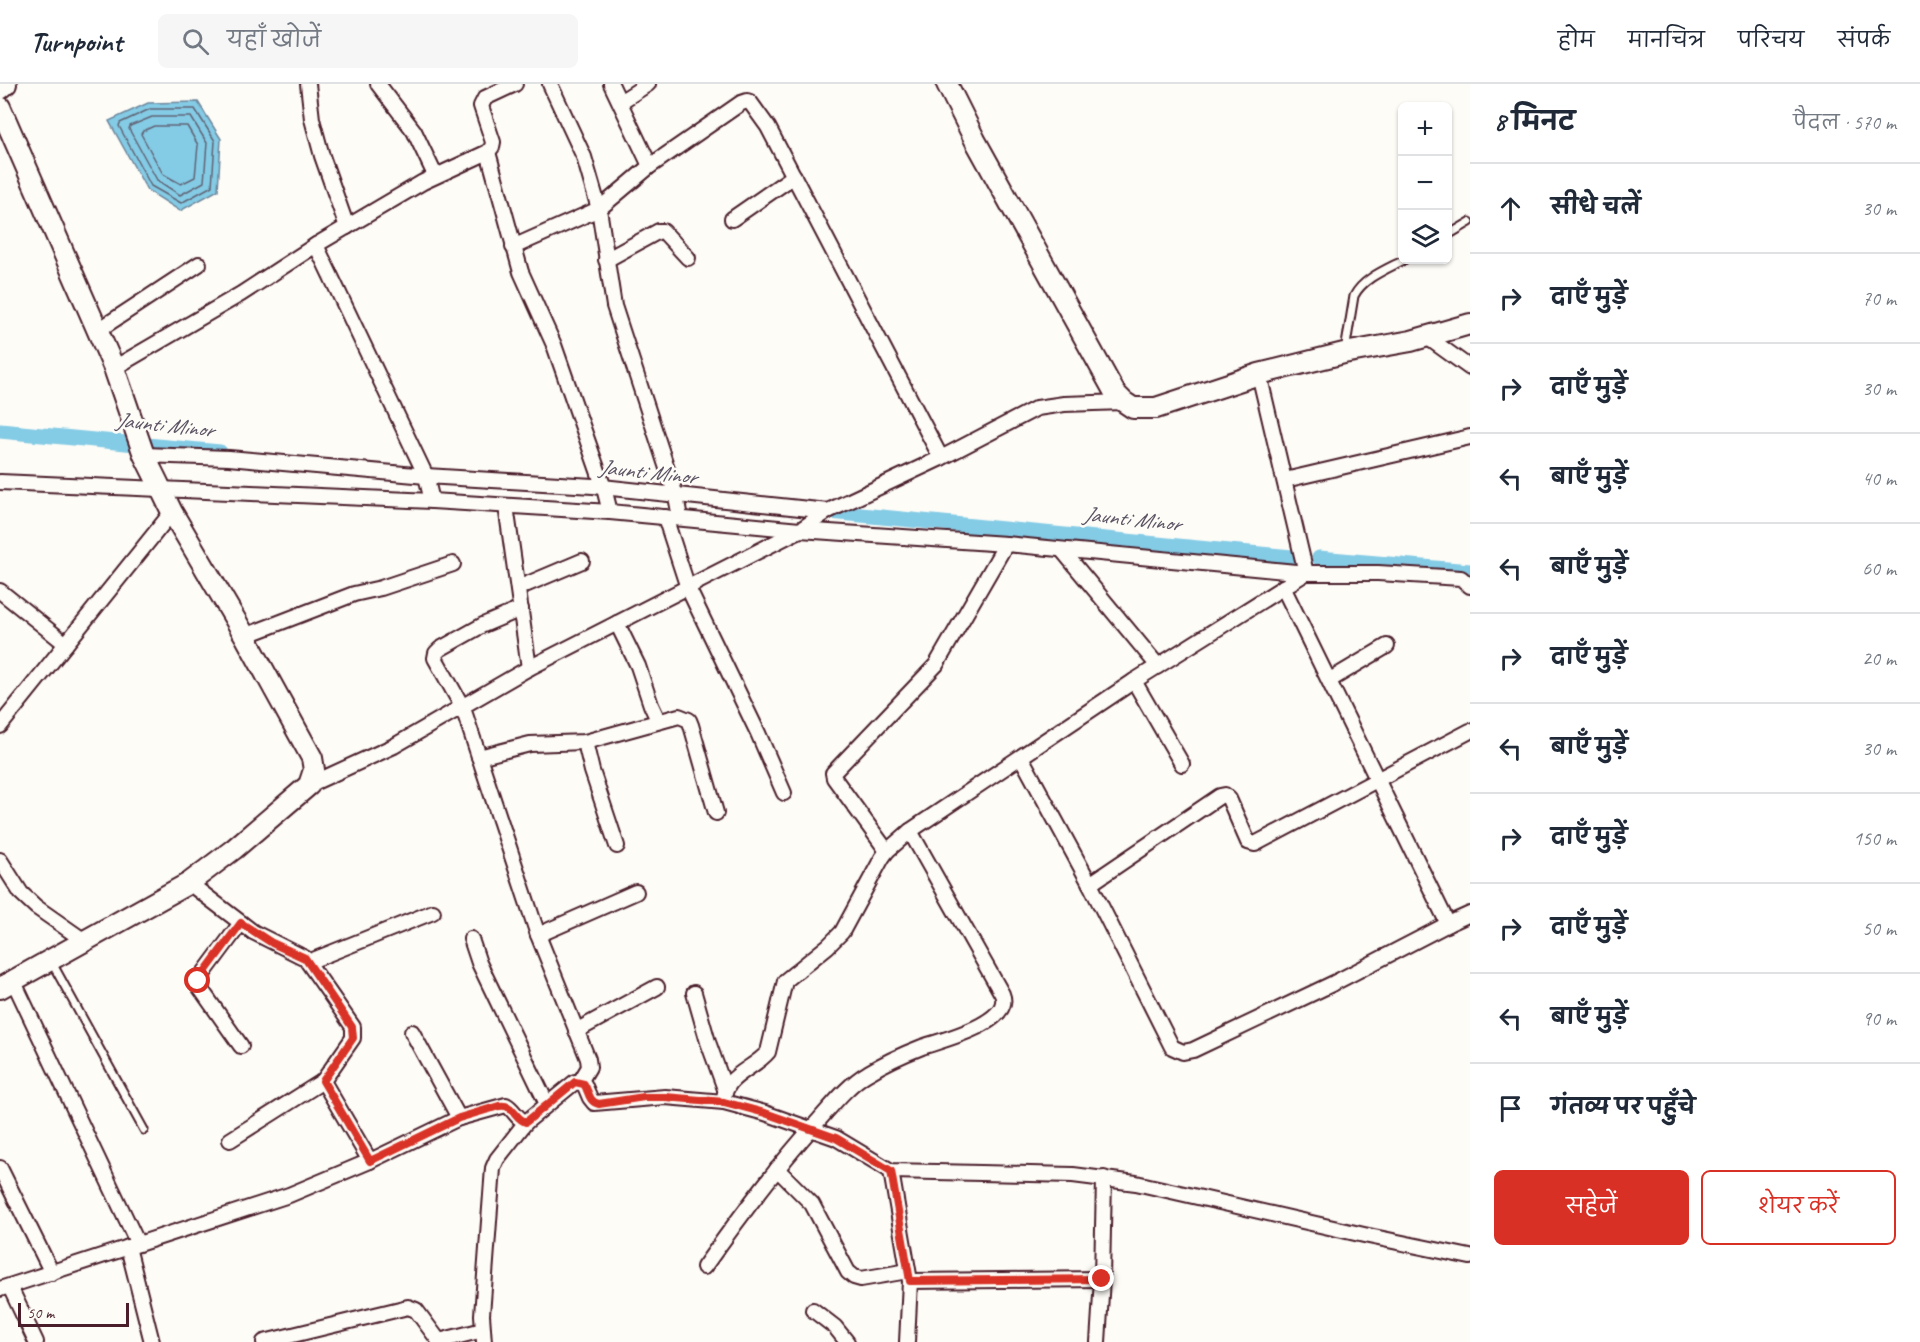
<!DOCTYPE html>
<html lang="hi">
<meta charset="utf-8">
<style>
:root{--surface:#fff;--page:#f6f6f7;--text:#1f2937;--muted:#747a83;--line:#e0e1e3;--accent:#d93025}
body{margin:0;font-family:Caveat,"Playpen Sans Deva",sans-serif;background:var(--page);color:var(--text)}
.controls{position:absolute;right:18px;top:18px;display:grid;overflow:hidden;border-radius:9px;box-shadow:0 2px 4px #0004}
.controls button{width:54px;height:54px;display:grid;place-items:center;padding:0;border:0;border-bottom:2px solid var(--line);background:var(--surface);color:var(--text);font:30px sans-serif}
.scale{position:absolute;left:18px;bottom:15px;width:111px;box-sizing:border-box;padding-left:6px;border:3px solid #4a1f2b;border-top:0;font-size:16px;line-height:21px;white-space:nowrap;color:#4a1f2b;-webkit-text-stroke:4px #fdfcf7;paint-order:stroke}
.stop{position:absolute;width:18px;height:18px;margin:-14px;border:4px solid #d93025;border-radius:50%;background:#fff}
.stop.end{background:#d93025;border-color:#fff;box-shadow:0 2px 6px #0008}
.list{margin:0;padding:0;list-style:none}
h2{display:flex;justify-content:space-between;align-items:center;height:78px;margin:0;padding:0 24px;font-size:26px}
h2 small{font-size:20px;font-weight:400;color:var(--muted)}
.list li{display:grid;grid-template-columns:39px 1fr auto;gap:18px;align-items:center;box-sizing:border-box;height:90px;padding:0 24px;border-top:2px solid var(--line)}
.list b{display:block;font-size:22px;white-space:nowrap}
.list em{font-size:20px;font-style:normal;color:var(--muted)}
.actions{display:flex;gap:12px;padding:18px 24px}
.actions a{flex:1;padding:14px 0;border:2px solid var(--accent);border-radius:9px;text-align:center;font-size:21px;color:var(--accent)}
.actions .main{background:var(--accent);color:#fff}
.icon{flex:none;width:33px;height:33px;fill:none;stroke:currentColor;stroke-width:2;stroke-linecap:round;stroke-linejoin:round}
.map{position:relative;flex:none;width:1470px;height:1258px;overflow:hidden}
header{display:flex;align-items:center;gap:36px;box-sizing:border-box;height:84px;padding:0 30px;background:var(--surface);border-bottom:2px solid var(--line)}
header strong{font-size:28px}
nav{display:flex;gap:33px;margin-inline-start:auto;font-size:21px}
.search{width:420px;height:54px;background:var(--page);display:flex;align-items:center;gap:15px;box-sizing:border-box;padding:0 21px;border-radius:9px;color:var(--muted);font-size:22px}
main{display:flex}
aside{flex:1;background:var(--surface)}
.map>svg:first-child{display:block}
.water{fill:#84cbe5;stroke:#6d869b;stroke-width:1.5}
.lines{fill:none;stroke-linecap:round;stroke-linejoin:round}
.shore{stroke:#616475;stroke-width:1.5}
.canal{stroke:#84cbe5;stroke-width:15}
.lane-casing{stroke:#4a1f2b;stroke-width:11}
.street-casing{stroke:#4a1f2b;stroke-width:18}
.secondary-casing{stroke:#4a1f2b;stroke-width:24}
.lane{stroke:#fdfcf7;stroke-width:7}
.street{stroke:#fdfcf7;stroke-width:14}
.secondary{stroke:#fdfcf7;stroke-width:20}
.route{stroke:#d93025;stroke-width:8}
.labels{text-anchor:middle;stroke-width:5;stroke-linejoin:round;paint-order:stroke}
.water-label{font-size:22px;font-style:italic;fill:#5b5363;stroke:#fdfcf7}
</style>
<header>
<strong>Turnpoint</strong>
<div class="search"><svg class="icon" aria-label="search" viewBox="0 0 24 24"><circle cx="10" cy="10" r="6"/><path d="M15 15l6 6"/></svg>यहाँ खोजें</div>
<nav><a>होम</a><a>मानचित्र</a><a>परिचय</a><a>संपर्क</a></nav>
</header>
<main>
<div class="map">
<svg width="1470" height="1258" viewBox="0 0 1470 1258">
<rect width="100%" height="100%" fill="#fdfcf7"/>
<filter id="ink" filterUnits="userSpaceOnUse"><feTurbulence type="fractalNoise" baseFrequency=".0167" numOctaves="2"/><feDisplacementMap in="SourceGraphic" scale="12" xChannelSelector="R" yChannelSelector="G"/><feConvolveMatrix kernelMatrix="1 2 1 2 8 2 1 2 1" color-interpolation-filters="sRGB"/></filter>
<g filter="url(#ink)">
<polygon class="water" points="198,18 221,55 218,106 180,127 147,106 109,37 148,19"/>
<g class="lines">
<g class="shore">
<polygon points="150,25 195,25 215,57 212,102 181,119 151,102 119,42 120,39"/>
<polygon points="152,33 191,33 207,59 204,98 180,111 157,96 129,45 130,42"/>
<polygon points="154,42 187,42 198,61 195,93 181,100 163,90 141,50 143,47"/>
</g>
<g class="canal">
<polyline points="0,347 220,368"/>
<polyline points="820,427 1292,473"/>
<polyline points="1319,474 1470,487"/>
</g>
<g class="lane-casing">
<g id="lane">
<polyline points="1448,151 1470,138"/>
<path d="M 1345,267 L 1354,212 C 1363,194 1387,185 1404,176"/>
<polyline points="51,877 144,1046"/>
</g>
</g>
<g class="street-casing">
<g id="street">
<polyline points="308,0 312,35 322,72 347,143"/>
<polyline points="378,0 414,47 435,91"/>
<polyline points="550,0 584,73 599,125 614,222 676,412 680,434"/>
<polyline points="611,0 650,82"/>
<polyline points="620,18 648,0"/>
<polyline points="488,68 521,188 554,261 604,404 610,428"/>
<polyline points="732,135 794,92"/>
<polyline points="316,161 426,392 432,417"/>
<polyline points="513,163 599,125 650,82 741,19 747,17 750,18 768,43 941,374"/>
<polyline points="606,176 659,147 663,147 688,174"/>
<polyline points="97,247 199,180"/>
<polyline points="1427,253 1470,284"/>
<polyline points="114,284 241,210 316,161 423,98 488,68 492,63 493,58 481,22 485,14 515,0"/>
<polyline points="1259,290 1306,489"/>
<polyline points="144,371 229,374 426,392 593,402 828,427"/>
<polyline points="1285,396 1470,353"/>
<polyline points="0,398 432,417 610,428 800,446 1006,460 1306,489 1378,489 1461,494 1470,502"/>
<polyline points="506,422 529,584"/>
<polyline points="665,433 688,504 758,649 784,709"/>
<polyline points="1062,466 1158,582"/>
<polyline points="1283,503 1448,840"/>
<polyline points="518,504 582,477"/>
<polyline points="0,507 66,560"/>
<polyline points="521,525 483,541 440,565 436,569 435,574 463,624 538,851 588,975 589,983 580,998"/>
<polyline points="617,539 638,582 651,621 658,636"/>
<polyline points="245,552 354,510 381,504 453,480"/>
<polyline points="1330,596 1387,562"/>
<polyline points="1134,597 1182,680"/>
<polyline points="0,642 172,428"/>
<polyline points="585,658 592,687 617,762"/>
<polyline points="479,673 530,660 585,658 679,632 689,636 691,641 716,729"/>
<polyline points="1021,673 1090,800 1172,963 1183,968 1193,966 1334,899 1448,840 1470,830"/>
<polyline points="309,701 394,662 529,584 800,446 828,427 941,374 1037,324 1064,320 1124,318"/>
<polyline points="887,767 834,694 833,689 936,581 1006,460"/>
<polyline points="0,776 21,809 36,823 86,858"/>
<polyline points="189,799 253,848 305,874 353,943 353,954 323,997 370,1077"/>
<polyline points="1090,800 1220,712 1225,711 1229,715 1248,758 1255,760 1470,647"/>
<polyline points="241,839 198,897 198,901 241,962"/>
<polyline points="538,851 636,808"/>
<polyline points="471,855 479,879 547,1020"/>
<polyline points="308,878 433,828"/>
<polyline points="13,896 138,1160"/>
<polyline points="694,909 708,958 725,1005"/>
<polyline points="576,947 657,903"/>
<polyline points="412,948 459,1034"/>
<path d="M 724,1018 C 723,991 753,986 768,968 L 785,897 L 828,862 L 842,848 L 882,774 L 887,767 L 910,747 L 1134,597 L 1306,489"/>
<polyline points="230,1056 323,997"/>
<polyline points="0,1084 52,1189"/>
<polyline points="777,1085 812,1120 848,1188 854,1193 861,1195 908,1187"/>
<polyline points="891,1087 910,1197 907,1258"/>
<polyline points="128,1163 152,1258"/>
<path d="M 704,1183 C 740,1132 777,1082 819,1036 C 834,1019 849,1000 868,989 C 884,979 904,970 922,963 C 939,957 1014,939 1002,910 L 910,747"/>
<polyline points="910,1197 1102,1195"/>
<polyline points="10,1203 36,1258"/>
<path d="M 0,1205 L 289,1111 L 370,1077 L 459,1034 L 506,1021 C 514,1025 517,1036 526,1038 L 575,998 L 584,1000 L 590,1014 L 594,1019 L 665,1013 L 724,1018 L 765,1029 L 836,1054 L 891,1087 L 1073,1091 L 1136,1099 L 1364,1151 L 1470,1173"/>
<polyline points="813,1226 835,1243 847,1258"/>
<polyline points="264,1258 408,1223 416,1226 439,1257 483,1246"/>
<polyline points="484,1258 482,1231 493,1084 497,1075 526,1038"/>
<polyline points="1098,1258 1102,1195 1104,1094"/>
</g>
</g>
<g class="secondary-casing">
<g id="secondary">
<polyline points="947,0 975,56 1115,309 1124,318 1133,324 1156,324 1259,290 1344,269 1411,257 1470,240"/>
<polyline points="0,5 6,0"/>
<polyline points="0,23 114,284 144,371 156,395 172,428 245,552 312,674 314,686 309,701 234,765 189,799 0,904"/>
</g>
</g>
<use href="#lane" class="lane"/>
<use href="#street" class="street"/>
<use href="#secondary" class="secondary"/>
</g>
</g>
<g class="lines" filter="url(#ink)">
<path class="route" d="M 198,897 L 241,839 L 272,859 L 305,874 L 352,943 L 353,954 L 323,997 L 370,1077 L 459,1034 L 499,1022 C 514,1019 514,1035 526,1038 L 575,998 L 584,1000 C 589,1007 588,1018 599,1020 L 644,1013 L 665,1013 L 724,1018 L 765,1029 L 836,1054 L 891,1087 L 910,1197 L 1102,1195"/>
</g>
<g class="labels">
<g class="water-label">
<text transform="translate(165 340) rotate(6)" y="8">Jaunti Minor</text>
<text transform="translate(648 387) rotate(6)" y="8">Jaunti Minor</text>
<text transform="translate(1132 434) rotate(6)" y="8">Jaunti Minor</text>
</g>
</g>
</svg>
<div class="controls">
<button>+</button>
<button>−</button>
<button><svg class="icon" aria-label="layers" viewBox="0 0 24 24"><path d="M12 4l9 5-9 5-9-5zM3 14l9 5 9-5"/></svg></button>
</div>
<div class="scale">50 m</div>
<div class="stop" style="left:198px;top:897px"></div>
<div class="stop end" style="left:1102px;top:1195px"></div>
</div>
<aside>
<h2>8 मिनट<small>पैदल · 570 m</small></h2>
<ul class="list">
<li><svg class="icon" aria-label="ahead" viewBox="0 0 24 24"><path d="M12 20V5M6 11l6-6 6 6"/></svg><div><b>सीधे चलें</b></div><em>30 m</em></li>
<li><svg class="icon" aria-label="right" viewBox="0 0 24 24"><path d="M7 20v-9h11M14 6l5 5-5 5"/></svg><div><b>दाएँ मुड़ें</b></div><em>70 m</em></li>
<li><svg class="icon" aria-label="right" viewBox="0 0 24 24"><path d="M7 20v-9h11M14 6l5 5-5 5"/></svg><div><b>दाएँ मुड़ें</b></div><em>30 m</em></li>
<li><svg class="icon" aria-label="left" viewBox="0 0 24 24"><path d="M17 20v-9H6M10 6l-5 5 5 5"/></svg><div><b>बाएँ मुड़ें</b></div><em>40 m</em></li>
<li><svg class="icon" aria-label="left" viewBox="0 0 24 24"><path d="M17 20v-9H6M10 6l-5 5 5 5"/></svg><div><b>बाएँ मुड़ें</b></div><em>60 m</em></li>
<li><svg class="icon" aria-label="right" viewBox="0 0 24 24"><path d="M7 20v-9h11M14 6l5 5-5 5"/></svg><div><b>दाएँ मुड़ें</b></div><em>20 m</em></li>
<li><svg class="icon" aria-label="left" viewBox="0 0 24 24"><path d="M17 20v-9H6M10 6l-5 5 5 5"/></svg><div><b>बाएँ मुड़ें</b></div><em>30 m</em></li>
<li><svg class="icon" aria-label="right" viewBox="0 0 24 24"><path d="M7 20v-9h11M14 6l5 5-5 5"/></svg><div><b>दाएँ मुड़ें</b></div><em>150 m</em></li>
<li><svg class="icon" aria-label="right" viewBox="0 0 24 24"><path d="M7 20v-9h11M14 6l5 5-5 5"/></svg><div><b>दाएँ मुड़ें</b></div><em>50 m</em></li>
<li><svg class="icon" aria-label="left" viewBox="0 0 24 24"><path d="M17 20v-9H6M10 6l-5 5 5 5"/></svg><div><b>बाएँ मुड़ें</b></div><em>90 m</em></li>
<li><svg class="icon" aria-label="arrive" viewBox="0 0 24 24"><path d="M6 21V4h12l-3 4 3 4H6"/></svg><div><b>गंतव्य पर पहुँचे</b></div></li>
</ul>
<div class="actions"><a class="main">सहेजें</a><a>शेयर करें</a></div>
</aside>
</main>
